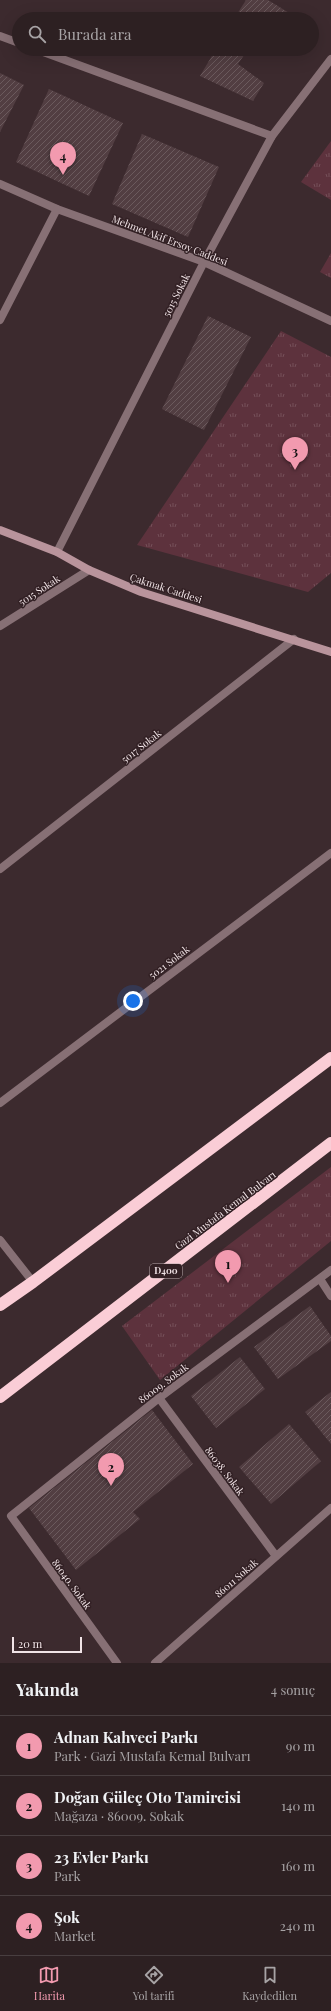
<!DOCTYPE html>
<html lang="tr">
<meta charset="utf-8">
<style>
:root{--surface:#2d2022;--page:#392d2f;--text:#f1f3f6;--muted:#a7a3a5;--line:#483e40;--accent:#f29aaf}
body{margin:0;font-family:"Playfair Display",serif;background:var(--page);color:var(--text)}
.scale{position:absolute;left:12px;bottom:10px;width:70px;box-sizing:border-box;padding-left:4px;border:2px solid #f1e4e7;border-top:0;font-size:11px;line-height:14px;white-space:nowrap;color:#f1e4e7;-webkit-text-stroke:3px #322024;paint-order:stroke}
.you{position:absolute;left:133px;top:1001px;width:14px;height:14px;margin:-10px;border:3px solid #fff;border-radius:50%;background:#1a73e8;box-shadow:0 0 0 6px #1a73e833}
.badge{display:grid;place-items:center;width:26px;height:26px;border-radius:50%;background:var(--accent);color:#111;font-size:13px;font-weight:700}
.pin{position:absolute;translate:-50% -33px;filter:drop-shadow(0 1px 2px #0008)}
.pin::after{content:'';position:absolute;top:21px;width:14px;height:12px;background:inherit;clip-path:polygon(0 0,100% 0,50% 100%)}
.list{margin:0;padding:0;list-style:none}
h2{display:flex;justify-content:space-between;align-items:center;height:52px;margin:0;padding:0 16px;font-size:17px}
h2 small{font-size:13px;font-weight:400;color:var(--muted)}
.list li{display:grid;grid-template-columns:26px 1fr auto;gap:12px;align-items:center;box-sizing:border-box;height:60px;padding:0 16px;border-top:1px solid var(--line)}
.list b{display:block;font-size:15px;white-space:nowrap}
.list p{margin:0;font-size:13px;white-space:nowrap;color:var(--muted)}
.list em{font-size:13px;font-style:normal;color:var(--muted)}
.icon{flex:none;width:22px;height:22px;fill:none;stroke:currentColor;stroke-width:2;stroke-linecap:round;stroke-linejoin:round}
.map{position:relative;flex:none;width:331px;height:1663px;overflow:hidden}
.search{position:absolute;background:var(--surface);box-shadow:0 4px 16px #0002;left:12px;right:12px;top:12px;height:44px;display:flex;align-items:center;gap:10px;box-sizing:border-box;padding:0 14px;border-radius:22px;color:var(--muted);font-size:15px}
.sheet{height:292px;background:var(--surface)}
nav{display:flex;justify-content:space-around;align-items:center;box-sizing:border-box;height:56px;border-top:1px solid var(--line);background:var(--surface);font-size:11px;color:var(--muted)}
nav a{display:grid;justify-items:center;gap:2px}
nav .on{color:var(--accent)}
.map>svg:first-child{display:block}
.park{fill:url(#park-tufts)}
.building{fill:url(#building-hatch)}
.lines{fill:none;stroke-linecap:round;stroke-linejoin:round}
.street{stroke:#877075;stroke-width:8}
.secondary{stroke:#b9949c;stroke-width:8}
.highway{stroke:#facdd6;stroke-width:12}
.labels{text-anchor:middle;stroke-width:3;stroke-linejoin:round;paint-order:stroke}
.shield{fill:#322024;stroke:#b8a9ac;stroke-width:1}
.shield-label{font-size:9px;font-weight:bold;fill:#f1e4e7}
.street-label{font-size:10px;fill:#f1e4e7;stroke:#322024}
</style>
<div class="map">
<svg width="331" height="1663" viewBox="0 0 331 1663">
<defs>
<pattern id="park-tufts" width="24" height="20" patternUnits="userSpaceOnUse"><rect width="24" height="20" fill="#5d323d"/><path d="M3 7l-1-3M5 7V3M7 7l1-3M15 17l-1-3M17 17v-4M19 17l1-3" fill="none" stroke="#755059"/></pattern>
<pattern id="building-hatch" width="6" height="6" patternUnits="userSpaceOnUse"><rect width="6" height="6" fill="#523e42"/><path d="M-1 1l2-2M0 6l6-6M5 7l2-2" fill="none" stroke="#6b5a5d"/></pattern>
</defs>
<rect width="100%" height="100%" fill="#3c2a2e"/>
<g class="park">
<polygon points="331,141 331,200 301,182"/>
<polygon points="331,253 331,278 320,272"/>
<polygon points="281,331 331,357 331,573 308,592 137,545"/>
<polygon points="331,1167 331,1241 160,1380 122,1326"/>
</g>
<g class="building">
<polygon points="246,0 268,0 299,19 234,19"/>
<polygon points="216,49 248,49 238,64 264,83 253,101 200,76"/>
<polygon points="266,49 285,49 281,53"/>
<polygon points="0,73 24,85 0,132"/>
<polygon points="49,89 123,123 89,196 16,162"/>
<polygon points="142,134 219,167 188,237 112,204"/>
<polygon points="208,316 251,337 204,430 162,409"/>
<polygon points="310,1306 331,1336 331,1341 278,1379 254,1347"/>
<polygon points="240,1357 265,1389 216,1428 191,1396"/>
<polygon points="331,1392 331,1444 305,1412"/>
<polygon points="152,1410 193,1464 133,1512 140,1519 76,1570 29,1508"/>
<polygon points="289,1424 321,1461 271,1504 239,1467"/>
</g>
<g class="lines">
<g class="street">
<polyline points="0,36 19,43"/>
<polyline points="35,49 272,136"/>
<polyline points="0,184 57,209 204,262 331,321"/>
<polyline points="0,320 57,209"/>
<polyline points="57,552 204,262 272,136 331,59"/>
<polyline points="0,626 89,570"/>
<polyline points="0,869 294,639"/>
<polyline points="0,1103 331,853"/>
<polyline points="0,1240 33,1282"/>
<polyline points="320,1279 331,1296"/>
<polyline points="159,1398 276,1556"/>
<polyline points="117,1663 11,1516 159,1398 331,1270"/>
<polyline points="155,1663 331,1508"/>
</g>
<polyline class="secondary" points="0,530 57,552 89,570 141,592 331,652"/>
<g class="highway">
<polyline points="0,1305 33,1282 331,1058"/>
<polyline points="0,1397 331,1143"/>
</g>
</g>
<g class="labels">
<rect class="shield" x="150" y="1264" width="32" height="14" rx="3"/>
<g class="shield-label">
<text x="166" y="1274">D400</text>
</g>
<g class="street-label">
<text transform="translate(170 240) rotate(21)" y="4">Mehmet Akif Ersoy Caddesi</text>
<text transform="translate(176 295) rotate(-63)" y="4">5015 Sokak</text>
<text transform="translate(166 588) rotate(18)" y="4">Çakmak Caddesi</text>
<text transform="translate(39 590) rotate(-33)" y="4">5015 Sokak</text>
<text transform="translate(141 746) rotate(-38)" y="4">5017 Sokak</text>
<text transform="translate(169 962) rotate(-37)" y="4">5021 Sokak</text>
<text transform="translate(225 1210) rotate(-37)" y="4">Gazi Mustafa Kemal Bulvarı</text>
<text transform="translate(163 1383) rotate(-37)" y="4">86009. Sokak</text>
<text transform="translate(225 1471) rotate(53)" y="4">86038. Sokak</text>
<text transform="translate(236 1578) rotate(-41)" y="4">86011 Sokak</text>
<text transform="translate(72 1584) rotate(54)" y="4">86040. Sokak</text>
</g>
</g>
</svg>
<div class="scale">20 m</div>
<div class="you"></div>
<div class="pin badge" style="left:228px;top:1283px">1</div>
<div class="pin badge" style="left:111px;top:1486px">2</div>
<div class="pin badge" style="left:295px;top:470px">3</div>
<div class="pin badge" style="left:63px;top:175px">4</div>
<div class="search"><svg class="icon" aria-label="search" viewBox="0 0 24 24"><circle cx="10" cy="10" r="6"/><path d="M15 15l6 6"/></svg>Burada ara</div>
</div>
<section class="sheet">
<h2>Yakında<small>4 sonuç</small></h2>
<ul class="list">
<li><span class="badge">1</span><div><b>Adnan Kahveci Parkı</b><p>Park · Gazi Mustafa Kemal Bulvarı</p></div><em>90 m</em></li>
<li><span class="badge">2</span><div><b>Doğan Güleç Oto Tamircisi</b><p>Mağaza · 86009. Sokak</p></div><em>140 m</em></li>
<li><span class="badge">3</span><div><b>23 Evler Parkı</b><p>Park</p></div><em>160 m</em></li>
<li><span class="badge">4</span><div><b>Şok</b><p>Market</p></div><em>240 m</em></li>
</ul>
</section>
<nav>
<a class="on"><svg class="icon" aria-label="map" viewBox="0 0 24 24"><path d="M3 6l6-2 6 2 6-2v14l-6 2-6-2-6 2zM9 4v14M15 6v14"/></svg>Harita</a>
<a><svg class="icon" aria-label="directions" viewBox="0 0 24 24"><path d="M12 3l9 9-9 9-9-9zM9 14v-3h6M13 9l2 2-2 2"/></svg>Yol tarifi</a>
<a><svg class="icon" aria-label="saved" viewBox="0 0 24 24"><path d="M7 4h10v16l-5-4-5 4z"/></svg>Kaydedilen</a>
</nav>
